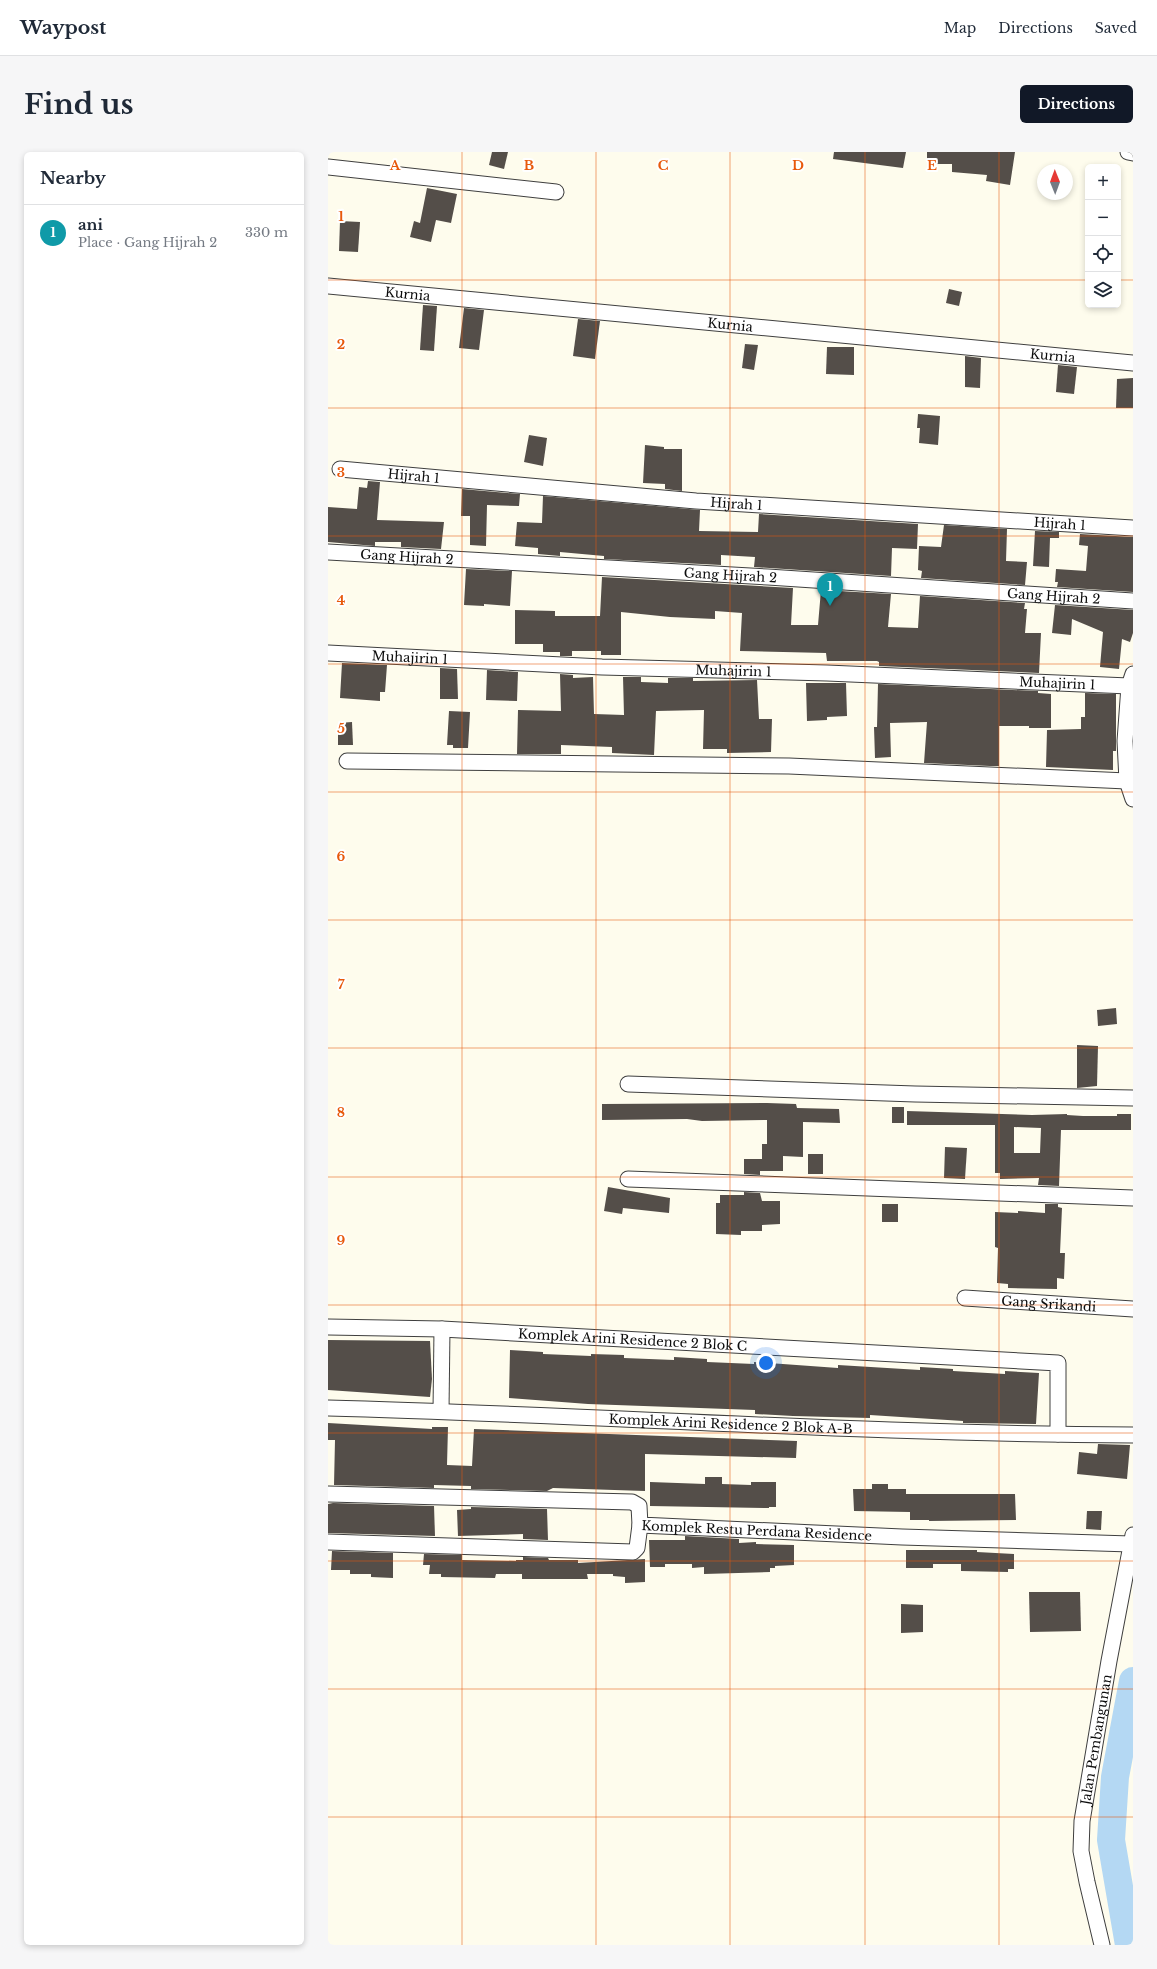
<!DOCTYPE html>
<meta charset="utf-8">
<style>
:root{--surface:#fff;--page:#f6f6f7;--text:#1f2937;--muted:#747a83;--line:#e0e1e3;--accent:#111827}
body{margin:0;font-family:"Libre Baskerville",serif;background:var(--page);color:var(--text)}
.controls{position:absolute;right:12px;top:12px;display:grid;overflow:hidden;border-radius:6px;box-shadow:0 2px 6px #0003}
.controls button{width:36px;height:36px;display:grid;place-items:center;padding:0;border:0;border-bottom:1px solid var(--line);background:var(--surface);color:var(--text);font:20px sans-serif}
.compass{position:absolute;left:709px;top:12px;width:36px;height:36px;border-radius:50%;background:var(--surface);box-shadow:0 2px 6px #0003;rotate:359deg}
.you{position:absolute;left:438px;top:1211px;width:14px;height:14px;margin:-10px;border:3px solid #fff;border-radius:50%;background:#1a73e8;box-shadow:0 0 0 6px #1a73e833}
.badge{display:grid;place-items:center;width:26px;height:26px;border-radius:50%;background:var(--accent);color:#fff;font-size:13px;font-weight:700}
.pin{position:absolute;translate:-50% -33px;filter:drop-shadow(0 1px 2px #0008)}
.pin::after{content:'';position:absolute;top:21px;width:14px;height:12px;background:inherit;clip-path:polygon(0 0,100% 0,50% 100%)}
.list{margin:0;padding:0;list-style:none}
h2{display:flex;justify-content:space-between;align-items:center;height:52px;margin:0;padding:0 16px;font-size:17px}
h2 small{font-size:13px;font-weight:400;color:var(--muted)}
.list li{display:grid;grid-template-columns:26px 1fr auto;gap:12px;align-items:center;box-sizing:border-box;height:56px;padding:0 16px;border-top:1px solid var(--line)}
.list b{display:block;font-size:15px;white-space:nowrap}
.list p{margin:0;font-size:13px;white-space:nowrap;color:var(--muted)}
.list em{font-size:13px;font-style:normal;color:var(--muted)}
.icon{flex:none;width:22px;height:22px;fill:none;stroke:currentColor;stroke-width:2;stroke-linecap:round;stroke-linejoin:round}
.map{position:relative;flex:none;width:805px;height:1793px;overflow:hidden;border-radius:6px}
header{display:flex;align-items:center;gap:24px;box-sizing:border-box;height:56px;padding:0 20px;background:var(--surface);border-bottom:1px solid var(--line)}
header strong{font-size:19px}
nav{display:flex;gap:22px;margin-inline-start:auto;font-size:14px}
.intro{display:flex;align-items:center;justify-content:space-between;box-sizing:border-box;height:96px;padding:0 24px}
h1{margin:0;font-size:28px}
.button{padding:10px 18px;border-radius:6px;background:var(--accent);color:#fff;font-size:14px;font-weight:700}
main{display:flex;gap:24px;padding:0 24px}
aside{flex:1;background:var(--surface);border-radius:6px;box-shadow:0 2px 6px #0003}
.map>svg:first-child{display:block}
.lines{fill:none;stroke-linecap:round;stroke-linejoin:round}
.river{stroke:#b4d8f3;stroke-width:28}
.building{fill:#544e49;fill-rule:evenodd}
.minor-casing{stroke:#3f3f3f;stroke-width:17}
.minor{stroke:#fff;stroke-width:15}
.grid{fill:none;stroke:#e8590c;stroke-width:1;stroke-opacity:0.55}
.labels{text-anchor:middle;stroke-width:4;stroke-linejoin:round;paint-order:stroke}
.street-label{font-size:13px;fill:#0c0c0c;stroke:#fff}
.grid-label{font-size:13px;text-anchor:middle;font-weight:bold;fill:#e8590c;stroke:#fff;stroke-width:4;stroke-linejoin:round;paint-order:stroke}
</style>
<header>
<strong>Waypost</strong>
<nav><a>Map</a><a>Directions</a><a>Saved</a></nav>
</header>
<div class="intro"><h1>Find us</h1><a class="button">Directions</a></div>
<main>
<aside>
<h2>Nearby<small></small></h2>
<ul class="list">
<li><span class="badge" style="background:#0f9aa8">1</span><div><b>ani</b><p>Place · Gang Hijrah 2</p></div><em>330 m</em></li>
</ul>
</aside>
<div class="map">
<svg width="805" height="1793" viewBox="0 0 805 1793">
<rect width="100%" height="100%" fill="#fefced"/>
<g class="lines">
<polyline class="river" points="801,1793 783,1688 787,1625 805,1529"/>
</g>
<g class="building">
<polygon points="164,0 180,0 176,17 161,13"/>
<polygon points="506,0 578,0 575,16 505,7"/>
<polygon points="599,0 687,0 682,33 658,29 659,23 624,20 624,12 599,12"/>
<polygon points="99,36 129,42 123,71 108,68 103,90 82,85 86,69 92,71"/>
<polygon points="12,69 32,70 30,100 11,99"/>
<polygon points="621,137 634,140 631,154 618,151"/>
<polygon points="95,153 109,154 106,199 92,198"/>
<polygon points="136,156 156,158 151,198 131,196"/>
<polygon points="250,167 272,169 267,207 245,204"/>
<polygon points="417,192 430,193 426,218 414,216"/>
<polygon points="499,195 526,195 526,223 498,222"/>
<polygon points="637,204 653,206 652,236 637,235"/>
<polygon points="730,213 749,215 746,242 728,240"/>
<polygon points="805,226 805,256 788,256 789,227"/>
<polygon points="590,262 612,264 610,293 591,291 592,276 589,276"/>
<polygon points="201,283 219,286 215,314 196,310"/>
<polygon points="317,293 336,295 336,297 354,297 354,339 337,337 337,332 315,331"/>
<polygon points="40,329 52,330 49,368 116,370 113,397 73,395 73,390 47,390 47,394 0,390 0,355 29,357 31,335 39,336"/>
<polygon points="134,337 192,342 191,354 159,353 158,394 142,393 142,364 133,364"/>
<polygon points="215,344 372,358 371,379 430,380 431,362 590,372 589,397 564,396 563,424 426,415 427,405 393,403 393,413 276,407 276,404 232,400 232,404 210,402 210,396 187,394 189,370 214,371"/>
<polygon points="616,373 679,377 678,409 699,410 697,433 593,426 594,419 590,418 591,394 613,395"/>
<polygon points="707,379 731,380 731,386 722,386 721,415 705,414"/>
<polygon points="752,382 805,385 805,440 729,435 730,430 727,430 728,417 758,419 760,394 751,393"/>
<polygon points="138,417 184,419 182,454 156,452 156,454 136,453"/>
<polygon points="274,425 465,436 463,473 490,473 493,438 563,442 560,475 590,476 592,444 697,451 696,457 699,457 697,481 713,481 711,521 551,514 551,510 549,509 499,509 498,501 412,499 414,461 387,459 387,467 342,465 293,460 293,503 273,503 273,499 244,499 244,504 232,504 232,500 215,500 215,492 187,492 187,458 227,459 227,464 272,464"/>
<polygon points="727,453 805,458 805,481 802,490 794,487 791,517 772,515 775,480 744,467 743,483 724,481"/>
<polygon points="14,511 59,513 57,540 52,540 52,549 12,546"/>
<polygon points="112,516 129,517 130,547 112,547"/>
<polygon points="159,518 190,520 189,549 158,548"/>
<polygon points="232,522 245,523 245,526 265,525 266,562 296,563 295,525 313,525 313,530 340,531 340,526 365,526 365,529 429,528 431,567 444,567 443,600 399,601 399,597 375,597 376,558 328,559 326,603 284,601 284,595 233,593 233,602 189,602 190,558 233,559"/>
<polygon points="478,531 518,531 519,564 499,565 499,568 479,569"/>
<polygon points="550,532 710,539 710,541 723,542 723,576 701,576 701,574 671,574 671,614 662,614 596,611 599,570 562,571 563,605 547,606 546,575 549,575"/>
<polygon points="757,541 788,542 788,599 785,599 785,618 718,615 719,578 753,577 753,565 757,565"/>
<polygon points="121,559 142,560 140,596 125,596 125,593 119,593"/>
<polygon points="24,570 25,593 10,593 10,571"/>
<polygon points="788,856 789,872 770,874 769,858"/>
<polygon points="749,893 770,894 769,934 749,936"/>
<polygon points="439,951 468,952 469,956 511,957 512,971 475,970 475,1005 455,1004 455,1019 432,1019 432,1023 416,1022 416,1007 434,1007 434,992 439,992 439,968 374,969 359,967 274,968 274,952"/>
<rect x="564" y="955" width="12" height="16"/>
<path d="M 579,959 L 704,963 L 739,962 L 739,963 L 755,964 L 789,964 L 789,962 L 803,962 L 803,978 L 733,978 L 731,1034 L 710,1033 L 711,1026 L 672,1027 L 672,1021 L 667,1021 L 667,973 L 579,973 ZM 686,975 L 713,976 L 712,1001 L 686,1001 Z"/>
<polygon points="617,995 639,996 637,1027 616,1026"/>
<rect x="480" y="1002" width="15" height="20"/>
<polygon points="280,1035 342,1046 341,1061 295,1056 294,1062 276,1059"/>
<polygon points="416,1040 432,1041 434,1049 452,1049 452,1072 434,1073 434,1079 413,1079 413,1083 388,1082 388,1051 392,1051 392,1043 416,1043"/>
<rect x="554" y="1052" width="16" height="18"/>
<polygon points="717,1052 730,1052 730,1055 734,1056 732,1101 737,1101 736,1127 729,1126 729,1137 680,1136 680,1132 669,1131 670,1096 667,1095 667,1060 690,1061 690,1059 717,1061"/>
<polygon points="0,1188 102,1189 104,1227 102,1245 0,1238"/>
<polygon points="182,1198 215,1200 215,1202 263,1204 263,1202 296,1203 296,1206 346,1208 346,1205 379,1207 379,1210 426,1212 426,1210 510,1216 510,1213 592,1218 592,1215 625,1217 625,1219 677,1222 677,1219 711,1221 708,1272 635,1271 635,1269 542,1263 542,1266 465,1264 427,1262 427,1258 260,1252 181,1246"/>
<polygon points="0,1271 104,1277 104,1275 120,1275 119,1313 144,1314 146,1277 469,1289 468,1306 317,1302 317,1339 225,1336 219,1339 143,1337 143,1334 106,1333 106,1336 6,1333 7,1288 0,1288"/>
<polygon points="770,1292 802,1293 799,1327 749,1322 751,1300 769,1302"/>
<polygon points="377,1325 394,1325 394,1332 423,1333 423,1330 448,1330 448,1355 441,1355 441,1356 322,1354 322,1330 377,1332"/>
<polygon points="544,1332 560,1332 560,1337 578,1337 578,1342 687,1342 688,1368 601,1369 601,1368 582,1368 582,1360 526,1359 525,1337 544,1337"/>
<polygon points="5,1351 106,1354 107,1384 0,1381 0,1352"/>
<polygon points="143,1355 219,1357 220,1388 195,1387 195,1382 130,1384 129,1358 143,1357"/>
<polygon points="759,1359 774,1359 773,1378 758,1377"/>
<polygon points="357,1384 411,1387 411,1391 428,1390 428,1392 466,1393 466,1413 447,1414 447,1416 442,1416 442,1420 376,1422 376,1415 364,1416 364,1412 337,1412 337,1415 322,1415 321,1388 357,1388"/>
<polygon points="578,1398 649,1398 649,1400 686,1402 686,1417 680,1417 680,1420 633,1419 633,1412 605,1412 605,1416 578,1416"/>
<polygon points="4,1399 65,1401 65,1426 43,1425 43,1422 22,1422 22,1418 3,1418"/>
<polygon points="96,1402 134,1403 134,1408 188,1409 188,1408 195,1408 195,1405 220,1406 221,1408 250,1408 250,1411 317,1407 317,1430 297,1431 297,1425 285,1424 285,1422 259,1422 260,1427 194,1427 194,1422 168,1422 167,1426 113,1425 113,1422 101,1422 102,1413 95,1413"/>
<polygon points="701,1440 752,1440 753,1479 702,1480"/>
<polygon points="573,1452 595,1453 595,1480 573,1481"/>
</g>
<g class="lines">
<g class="minor-casing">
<g id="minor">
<polyline points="800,0 805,1"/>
<polyline points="0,15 228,40"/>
<path id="s1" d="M 0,134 L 805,211"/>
<path id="s2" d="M 12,317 L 368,349 L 805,376"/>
<path id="s3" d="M 0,400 L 440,425 L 805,449"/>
<path id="s4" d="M 0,501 L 274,515 L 499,521 L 801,534"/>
<polyline points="805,522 801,534 797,589 799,629 805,647"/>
<polyline points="19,609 461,614 799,629"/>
<polyline points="300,932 587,942 805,946"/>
<polyline points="300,1027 805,1046"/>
<path id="s5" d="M 637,1146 L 805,1157"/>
<path id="s6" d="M 0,1175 L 114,1177 L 730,1211 L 730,1282"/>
<path id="s7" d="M 0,1256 C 268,1263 536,1282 805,1283"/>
<polyline points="113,1259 114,1177"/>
<path id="s8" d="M 0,1342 L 304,1350 L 311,1354 L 312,1373 L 574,1385 L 803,1392"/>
<polyline points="0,1390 305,1400 309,1396 312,1373"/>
<path id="s9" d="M 774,1793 L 759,1730 L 753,1699 L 754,1669 L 781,1509 L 805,1383"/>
</g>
</g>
<use href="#minor" class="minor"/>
</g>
<path class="grid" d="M 134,0 L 134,1793M 268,0 L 268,1793M 402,0 L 402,1793M 537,0 L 537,1793M 671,0 L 671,1793M 0,128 L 760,128M 790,128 L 805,128M 0,256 L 805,256M 0,384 L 805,384M 0,512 L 805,512M 0,640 L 805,640M 0,768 L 805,768M 0,896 L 805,896M 0,1025 L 805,1025M 0,1153 L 805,1153M 0,1281 L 805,1281M 0,1409 L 805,1409M 0,1537 L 805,1537M 0,1665 L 805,1665"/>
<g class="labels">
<g class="street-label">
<text dy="5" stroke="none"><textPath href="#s1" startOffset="80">Kurnia</textPath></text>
<text dy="5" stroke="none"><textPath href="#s1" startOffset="404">Kurnia</textPath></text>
<text dy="5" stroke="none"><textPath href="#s1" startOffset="728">Kurnia</textPath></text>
<text dy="5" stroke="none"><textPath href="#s2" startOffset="74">Hijrah 1</textPath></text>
<text dy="5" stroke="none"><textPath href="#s2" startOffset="398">Hijrah 1</textPath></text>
<text dy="5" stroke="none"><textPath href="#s2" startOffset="722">Hijrah 1</textPath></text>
<text dy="5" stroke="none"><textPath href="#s3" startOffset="79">Gang Hijrah 2</textPath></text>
<text dy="5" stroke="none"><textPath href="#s3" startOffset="403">Gang Hijrah 2</textPath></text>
<text dy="5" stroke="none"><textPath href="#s3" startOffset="727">Gang Hijrah 2</textPath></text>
<text dy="5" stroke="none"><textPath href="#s4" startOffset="82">Muhajirin 1</textPath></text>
<text dy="5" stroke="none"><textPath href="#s4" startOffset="406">Muhajirin 1</textPath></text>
<text dy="5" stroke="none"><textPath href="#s4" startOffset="730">Muhajirin 1</textPath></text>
<text dy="5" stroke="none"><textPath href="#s5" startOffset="84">Gang Srikandi</textPath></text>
<text dy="5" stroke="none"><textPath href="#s6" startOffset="305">Komplek Arini Residence 2 Blok C</textPath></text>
<text dy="5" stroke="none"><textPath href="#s7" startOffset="403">Komplek Arini Residence 2 Blok A-B</textPath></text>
<text dy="5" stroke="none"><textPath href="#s8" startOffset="448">Komplek Restu Perdana Residence</textPath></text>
<text dy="5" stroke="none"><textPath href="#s9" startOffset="209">Jalan Pembangunan</textPath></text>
</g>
</g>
<g class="grid-label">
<text x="67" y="18">A</text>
<text x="201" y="18">B</text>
<text x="335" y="18">C</text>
<text x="470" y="18">D</text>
<text x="604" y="18">E</text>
<text x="13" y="69">1</text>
<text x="13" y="197">2</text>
<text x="13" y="325">3</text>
<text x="13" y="453">4</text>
<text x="13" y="581">5</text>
<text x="13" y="709">6</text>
<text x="13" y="837">7</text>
<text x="13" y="965">8</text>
<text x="13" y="1093">9</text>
</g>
</svg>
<div class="controls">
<button>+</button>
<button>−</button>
<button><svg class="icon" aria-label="locate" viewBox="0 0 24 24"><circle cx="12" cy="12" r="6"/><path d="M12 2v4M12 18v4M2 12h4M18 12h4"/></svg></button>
<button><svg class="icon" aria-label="layers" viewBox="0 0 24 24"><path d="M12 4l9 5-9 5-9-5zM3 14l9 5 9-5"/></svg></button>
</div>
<svg class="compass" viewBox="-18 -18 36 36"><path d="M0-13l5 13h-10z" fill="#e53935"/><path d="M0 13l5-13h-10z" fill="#747a83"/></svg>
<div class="you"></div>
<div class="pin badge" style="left:502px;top:454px;background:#0f9aa8">1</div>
</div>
</main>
